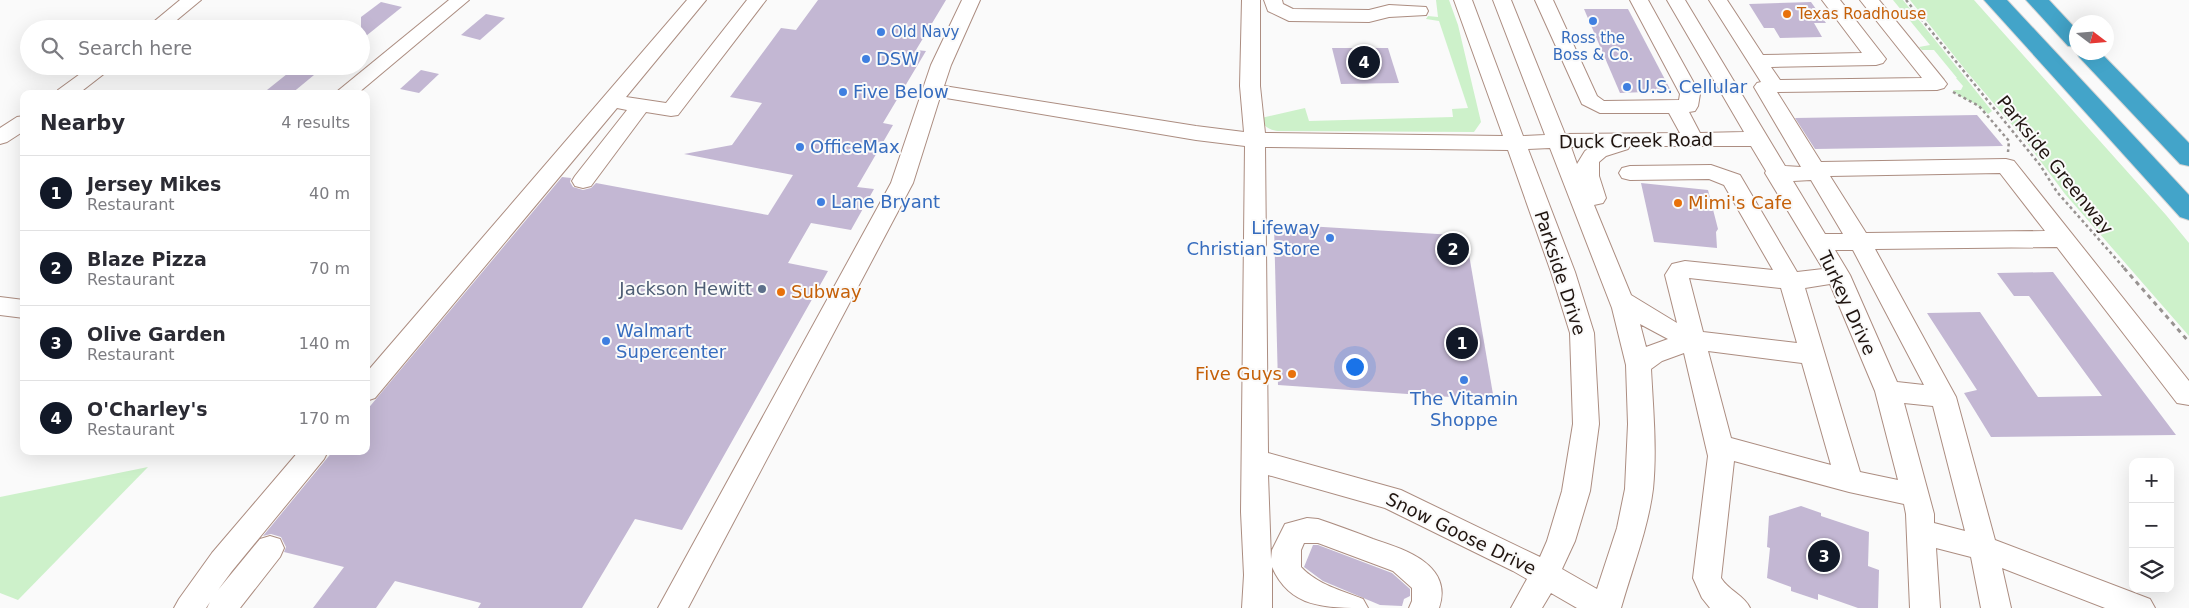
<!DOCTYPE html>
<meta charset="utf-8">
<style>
:root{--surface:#fff;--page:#f7f7f7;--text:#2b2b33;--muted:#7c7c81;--line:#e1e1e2;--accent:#111827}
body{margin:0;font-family:"DejaVu Sans",sans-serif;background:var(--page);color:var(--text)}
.controls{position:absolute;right:15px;bottom:15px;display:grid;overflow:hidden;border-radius:10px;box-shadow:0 5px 20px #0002}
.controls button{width:45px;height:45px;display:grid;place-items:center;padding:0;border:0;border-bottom:1px solid var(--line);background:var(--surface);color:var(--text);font:25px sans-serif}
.compass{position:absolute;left:2069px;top:15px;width:45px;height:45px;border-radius:50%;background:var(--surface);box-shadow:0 5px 20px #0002;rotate:106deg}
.you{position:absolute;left:1354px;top:366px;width:18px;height:18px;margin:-12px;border:4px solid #fff;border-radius:50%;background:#1a73e8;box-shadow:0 0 0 8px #1a73e833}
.badge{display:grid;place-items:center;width:32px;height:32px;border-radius:50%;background:var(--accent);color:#fff;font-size:16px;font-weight:700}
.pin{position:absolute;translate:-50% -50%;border:2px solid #fff;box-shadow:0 1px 5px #0006}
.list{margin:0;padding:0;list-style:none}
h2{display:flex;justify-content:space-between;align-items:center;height:65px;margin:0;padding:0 20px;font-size:21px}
h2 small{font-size:16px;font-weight:400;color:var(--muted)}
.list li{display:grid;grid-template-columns:32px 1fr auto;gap:15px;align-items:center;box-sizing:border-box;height:75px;padding:0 20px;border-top:1px solid var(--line)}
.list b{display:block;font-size:19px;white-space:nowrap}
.list p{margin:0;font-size:16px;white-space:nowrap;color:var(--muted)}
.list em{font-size:16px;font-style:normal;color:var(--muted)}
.icon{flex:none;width:28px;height:28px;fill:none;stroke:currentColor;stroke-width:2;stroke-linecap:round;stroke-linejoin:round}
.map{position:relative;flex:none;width:2189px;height:608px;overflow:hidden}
.search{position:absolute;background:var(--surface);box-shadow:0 5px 20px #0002;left:20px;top:20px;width:350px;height:55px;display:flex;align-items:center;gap:12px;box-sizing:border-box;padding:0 18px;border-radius:28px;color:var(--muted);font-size:19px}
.panel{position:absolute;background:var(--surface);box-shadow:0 5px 20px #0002;left:20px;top:90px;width:350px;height:365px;border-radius:10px}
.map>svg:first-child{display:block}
.green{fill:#cdf1ca}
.building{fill:#c3b7d3}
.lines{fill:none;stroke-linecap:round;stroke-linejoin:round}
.minor-casing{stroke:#ac8d81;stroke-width:2}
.highway-casing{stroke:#d7d5d4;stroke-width:2}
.path-far1{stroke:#989391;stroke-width:2.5;stroke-dasharray:3 3;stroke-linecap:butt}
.path{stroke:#989391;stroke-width:3;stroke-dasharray:4.5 4.5;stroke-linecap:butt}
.minor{fill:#fff;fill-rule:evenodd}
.highway{fill:#43a4c9;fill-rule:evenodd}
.food-dot{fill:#e8710a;stroke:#fafafa;stroke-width:2}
.shop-dot{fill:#3f7fe0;stroke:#fafafa;stroke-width:2}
.service-dot{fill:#5c6f8a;stroke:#fafafa;stroke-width:2}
.labels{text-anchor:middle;stroke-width:4;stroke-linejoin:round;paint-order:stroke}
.far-food-label{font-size:15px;fill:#c56008;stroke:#fafafa;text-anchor:start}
.far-shop-label{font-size:15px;fill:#366cbe;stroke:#fafafa;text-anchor:start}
.shop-label{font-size:18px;fill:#366cbe;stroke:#fafafa;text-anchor:start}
.street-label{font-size:18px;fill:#201510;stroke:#fafafa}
.food-label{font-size:18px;fill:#c56008;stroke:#fafafa;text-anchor:start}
.service-label{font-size:18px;fill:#4e5e75;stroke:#fafafa;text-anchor:end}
</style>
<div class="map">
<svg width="2189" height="608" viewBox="0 0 2189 608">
<rect width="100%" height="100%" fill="#fafafa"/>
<g class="green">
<path d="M 1436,0 L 1449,0 L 1458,25 L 1481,122 L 1474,132 L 1278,131 C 1270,130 1263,127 1261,118 L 1305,108 L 1309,121 L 1453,117 L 1452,109 L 1468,108 L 1439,21 L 1426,19 L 1428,16 L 1438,17 Z"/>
<path d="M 1893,0 L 1903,0 L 1992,111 L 1988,114 C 1977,101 1958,98 1953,90 L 1961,90 L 1963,86 L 1956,78 L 1957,78 L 1934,50 L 1922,50 L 1919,47 L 1930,45 Z"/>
<polygon points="1910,0 1974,0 2166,215 2189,243 2189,336 2065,194 2024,139 1967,72"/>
<polygon points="148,467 18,600 0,593 0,497"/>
</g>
<g class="building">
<polygon points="818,0 946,0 916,50 926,51 883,123 893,125 857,187 874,189 851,230 811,223 788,263 828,271 682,530 635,519 582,608 478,608 481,603 395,581 376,608 313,608 344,567 284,552 286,547 281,537 271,534 263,536 333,451 366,451 366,411 562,177 571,178 570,182 573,187 583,190 591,188 596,183 768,215 793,175 684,154 732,145 762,103 730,97 781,28 796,30"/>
<polygon points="381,2 402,7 361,40 361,17"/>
<polygon points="1811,2 1826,23 1814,23 1822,37 1780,38 1774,28 1764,28 1749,4"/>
<polygon points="1584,9 1628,9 1671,91 1620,93"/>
<polygon points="486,14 505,18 480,40 461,35"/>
<polygon points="1332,48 1388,48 1399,83 1341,84"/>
<polygon points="292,70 314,75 291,94 262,94"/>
<polygon points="421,70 439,74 419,93 400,89"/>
<polygon points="1977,115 2003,146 1815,149 1795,118"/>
<polygon points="1641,183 1708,190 1718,229 1716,232 1717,248 1654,242"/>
<polygon points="1274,224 1454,235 1467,243 1494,400 1278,385"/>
<polygon points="2053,272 2176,435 1991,437 1964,393 1977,390 1927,313 1980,312 2038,397 2102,396 2029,296 2014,296 1997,273"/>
<polygon points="1801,506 1821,513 1821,516 1869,532 1868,566 1879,570 1878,608 1858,608 1818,594 1818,600 1791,591 1791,587 1767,578 1770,548 1767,547 1769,516"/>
<polygon points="1313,545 1318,545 1392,573 1410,589 1410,596 1404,599 1402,606 1380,605 1323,581 1304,567"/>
</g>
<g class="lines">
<g class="minor-casing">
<g id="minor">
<polygon points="180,0 201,0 166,29 145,29"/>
<polygon points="449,0 469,0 357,94 334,94"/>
<polygon points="687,0 706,0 626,97 666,103 747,0 766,0 678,115 671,116 646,112 591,186 583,188 575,186 572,181 575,176 627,110 617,108 375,398 366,401 366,373"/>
<path d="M 962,0 L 980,0 L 951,65 L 944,86 L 1196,126 L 1244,132 L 1240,86 L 1242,0 L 1260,0 L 1260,86 L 1265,133 L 1503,136 L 1454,0 L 1472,0 L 1523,136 L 1545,135 L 1493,0 L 1511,0 L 1565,134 L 1680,133 L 1669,113 L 1600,113 L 1582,104 L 1535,0 L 1553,0 L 1597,96 L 1604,101 L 1679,100 L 1680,94 L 1630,0 L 1648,0 L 1700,94 L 1698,106 L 1695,111 L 1689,112 L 1700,133 L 1744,132 L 1667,0 L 1685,0 L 1785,166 L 1801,167 L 1754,87 L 1757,83 L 1761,82 L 1709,0 L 1727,0 L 1763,55 L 1862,53 L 1822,0 L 1840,0 L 1886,59 L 1883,63 L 1876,65 L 1771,67 L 1780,80 L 1922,78 L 1860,0 L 1879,0 L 1944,80 L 1947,84 L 1944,88 L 1937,90 L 1777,92 L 1821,162 L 2006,159 L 2014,161 L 2189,381 L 2189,405 L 2177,403 L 2057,247 L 1875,249 L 1956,397 L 1995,540 L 2150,599 L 2155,608 L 2105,608 L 2002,568 L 2011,608 L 1981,608 L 1971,557 L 1936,548 L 1940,608 L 1910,608 L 1906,514 L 1904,504 L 1849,492 L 1734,461 L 1721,578 C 1729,591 1744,595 1750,608 L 1710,608 L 1702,598 L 1693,578 L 1708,456 L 1684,353 L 1662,361 L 1651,369 C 1653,408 1657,449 1653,489 C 1648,529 1632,569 1621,608 L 1577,608 L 1551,593 L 1542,608 L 1511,608 L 1527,579 L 1513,571 L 1385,508 L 1268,475 L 1271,559 L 1272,550 L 1285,524 L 1307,518 L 1318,519 C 1336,525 1355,532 1373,539 C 1403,549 1454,564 1439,608 L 1409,608 L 1412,601 L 1412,588 L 1393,571 L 1318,543 L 1304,543 L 1301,550 L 1301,567 C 1318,585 1341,590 1363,599 L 1368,608 C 1325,608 1290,608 1272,567 L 1272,608 L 1242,608 L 1244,575 L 1241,512 L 1245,146 L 1196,140 L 940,97 L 913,183 L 688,608 L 658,608 L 891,183 L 931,65 ZM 1630,146 L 1751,146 L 1766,171 L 1765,173 L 1823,269 L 1797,272 L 1740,175 L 1711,165 L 1630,166 L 1622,168 L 1619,173 L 1622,178 L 1630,180 L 1709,179 L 1724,185 L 1773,270 L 1685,261 L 1672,264 L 1665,275 L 1677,323 L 1631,295 L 1594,205 L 1603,203 L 1606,198 L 1599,176 L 1599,162 L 1606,156 L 1628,149 ZM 1265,147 L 1508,150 L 1551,272 L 1570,333 L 1573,424 L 1562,491 L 1547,541 L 1540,557 L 1401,490 L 1268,453 ZM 1571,147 L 1591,147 L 1585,151 L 1577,164 ZM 1550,148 L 1612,308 L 1626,365 L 1628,424 L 1625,489 L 1617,528 L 1597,589 L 1562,569 L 1575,541 L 1590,491 L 1599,424 L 1594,333 L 1575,272 L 1528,149 ZM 2000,173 L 2045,231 L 1866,233 L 1830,176 ZM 1811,180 L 1843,234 L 1825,234 L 1793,181 ZM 1835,250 L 1853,250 L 1924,385 L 1897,382 L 1850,275 ZM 1689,278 L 1781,288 L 1797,343 L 1703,332 ZM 1830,284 L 1875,391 L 1898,480 L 1860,472 L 1805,288 ZM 1640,324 L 1668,339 L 1646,347 ZM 1708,351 L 1802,363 L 1831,465 L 1731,438 ZM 1904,403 L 1933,406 L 1965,531 L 1934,523 L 1934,514 Z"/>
<polygon points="1264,0 1282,0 1283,4 1293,9 1369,10 1389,5 1426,7 1428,11 1426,15 1389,17 1369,22 1289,21 1268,11"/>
<polygon points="91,66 114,66 78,94 55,94 58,90"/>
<polygon points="24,116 24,131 7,142 0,144 0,128 17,117"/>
<polygon points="0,297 24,300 24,318 0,315"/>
<polygon points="299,451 328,451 324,459 232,571 218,590 260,539 270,536 280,539 284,548 280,557 240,608 207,608 210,602 206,608 174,608 179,599 212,553"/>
</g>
</g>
<g class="highway-casing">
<g id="highway">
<polygon points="1984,0 2007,0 2189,195 2189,220 2180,217"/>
<polygon points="2026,0 2049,0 2076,29 2076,47 2068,46"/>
<polygon points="2076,51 2100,52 2189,143 2189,166 2180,164 2079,57"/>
</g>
</g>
<g class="path-far1">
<polyline points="1906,0 2040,165 2057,192 2125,269"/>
<polyline points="1953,92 1979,106 2009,141 2008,152"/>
</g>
<polyline class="path" points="2124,268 2189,342"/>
<use href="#minor" class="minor"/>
<use href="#highway" class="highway"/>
</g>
<g class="food-dot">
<circle cx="1787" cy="14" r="5"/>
<circle cx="1678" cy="203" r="5"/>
<circle cx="781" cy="292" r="5"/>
<circle cx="1292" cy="374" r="5"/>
</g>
<g class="shop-dot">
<circle cx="1593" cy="21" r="5"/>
<circle cx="881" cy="32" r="5"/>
<circle cx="866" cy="59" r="5"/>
<circle cx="1627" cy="87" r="5"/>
<circle cx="843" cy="92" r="5"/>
<circle cx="800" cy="147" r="5"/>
<circle cx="821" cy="202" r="5"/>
<circle cx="1330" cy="238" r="5"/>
<circle cx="606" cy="341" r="5"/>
<circle cx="1464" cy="380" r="5"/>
</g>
<circle class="service-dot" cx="762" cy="289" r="5"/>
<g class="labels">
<g class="far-food-label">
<text x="1797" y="19">Texas Roadhouse</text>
</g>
<g class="far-shop-label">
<text x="891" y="37">Old Navy</text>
<text x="1593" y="43" text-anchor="middle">Ross the<tspan x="1593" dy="17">Boss &amp; Co.</tspan></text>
</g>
<g class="shop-label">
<text x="876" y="65">DSW</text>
<text x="1637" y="93">U.S. Cellular</text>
<text x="853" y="98">Five Below</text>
<text x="810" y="153">OfficeMax</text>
<text x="831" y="208">Lane Bryant</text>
<text x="1320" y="234" text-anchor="end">Lifeway<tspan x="1320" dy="21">Christian Store</tspan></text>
<text x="616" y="337">Walmart<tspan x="616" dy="21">Supercenter</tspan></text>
<text x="1464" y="405" text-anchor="middle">The Vitamin<tspan x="1464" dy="21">Shoppe</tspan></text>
</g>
<g class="street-label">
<text transform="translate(1636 141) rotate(-1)" y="6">Duck Creek Road</text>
<text transform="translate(2055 165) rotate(51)" y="6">Parkside Greenway</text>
<text transform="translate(1560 273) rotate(72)" y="6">Parkside Drive</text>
<text transform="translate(1847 303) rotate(65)" y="6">Turkey Drive</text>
<text transform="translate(1461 534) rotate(26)" y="6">Snow Goose Drive</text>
</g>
<g class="food-label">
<text x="1688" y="209">Mimi's Cafe</text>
<text x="791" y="298">Subway</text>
<text x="1282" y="380" text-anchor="end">Five Guys</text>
</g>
<g class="service-label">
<text x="752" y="295">Jackson Hewitt</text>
</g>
</g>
</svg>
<div class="controls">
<button>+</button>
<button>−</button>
<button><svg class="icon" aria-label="layers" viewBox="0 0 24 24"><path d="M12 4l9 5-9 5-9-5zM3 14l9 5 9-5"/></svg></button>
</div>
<svg class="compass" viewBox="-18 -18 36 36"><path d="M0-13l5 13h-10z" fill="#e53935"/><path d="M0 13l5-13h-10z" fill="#7c7c81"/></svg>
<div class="you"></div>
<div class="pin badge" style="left:1462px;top:343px">1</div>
<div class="pin badge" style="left:1453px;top:249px">2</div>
<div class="pin badge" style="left:1824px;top:556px">3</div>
<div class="pin badge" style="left:1364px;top:62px">4</div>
<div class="search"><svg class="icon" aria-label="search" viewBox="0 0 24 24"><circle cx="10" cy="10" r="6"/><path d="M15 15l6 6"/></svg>Search here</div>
<section class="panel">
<h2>Nearby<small>4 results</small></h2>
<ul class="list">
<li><span class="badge">1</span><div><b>Jersey Mikes</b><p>Restaurant</p></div><em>40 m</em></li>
<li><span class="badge">2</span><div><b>Blaze Pizza</b><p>Restaurant</p></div><em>70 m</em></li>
<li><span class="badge">3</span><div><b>Olive Garden</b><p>Restaurant</p></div><em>140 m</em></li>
<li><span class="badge">4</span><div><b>O'Charley's</b><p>Restaurant</p></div><em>170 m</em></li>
</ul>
</section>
</div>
